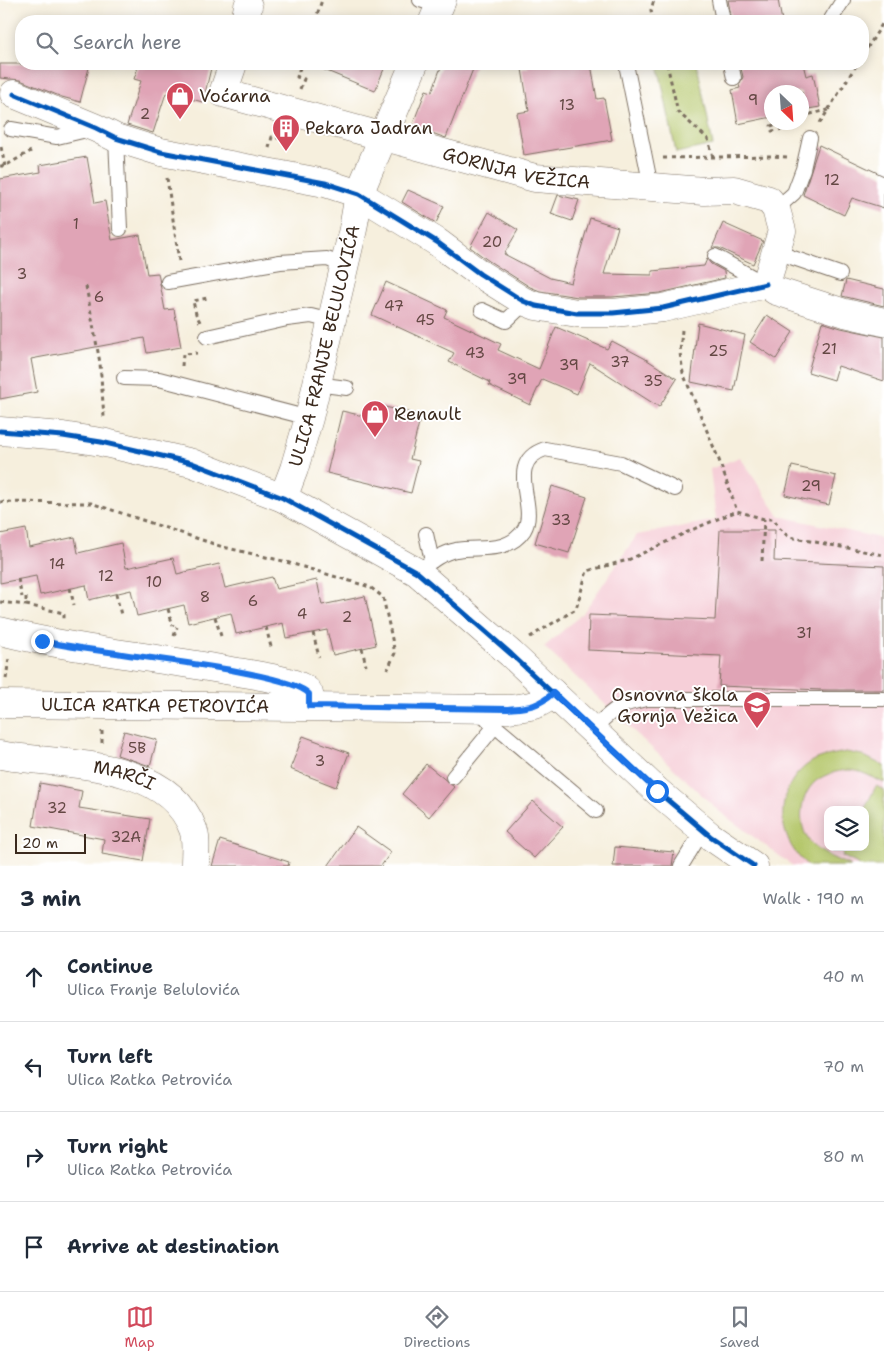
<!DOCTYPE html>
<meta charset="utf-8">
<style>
:root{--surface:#fff;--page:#f6f6f7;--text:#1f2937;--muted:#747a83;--line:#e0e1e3;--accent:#d1495b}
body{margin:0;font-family:"Shantell Sans",sans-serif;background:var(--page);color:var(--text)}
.controls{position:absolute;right:15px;bottom:15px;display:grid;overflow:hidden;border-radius:10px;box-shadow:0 2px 12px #0003}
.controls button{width:45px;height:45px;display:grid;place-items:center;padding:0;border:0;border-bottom:1px solid var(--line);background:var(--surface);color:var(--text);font:25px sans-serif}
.compass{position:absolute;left:764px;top:85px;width:45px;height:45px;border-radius:50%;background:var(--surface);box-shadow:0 2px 12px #0003;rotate:155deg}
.scale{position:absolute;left:15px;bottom:12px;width:71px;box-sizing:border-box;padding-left:5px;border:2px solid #3b2a1e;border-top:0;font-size:14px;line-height:18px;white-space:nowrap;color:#3b2a1e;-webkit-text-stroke:4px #fff;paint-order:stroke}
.stop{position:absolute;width:15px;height:15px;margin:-11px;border:4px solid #1a73e8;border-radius:50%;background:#fff}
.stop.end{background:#1a73e8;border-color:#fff;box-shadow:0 1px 5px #0008}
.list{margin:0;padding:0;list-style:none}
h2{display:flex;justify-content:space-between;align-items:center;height:65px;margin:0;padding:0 20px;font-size:21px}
h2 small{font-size:16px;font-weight:400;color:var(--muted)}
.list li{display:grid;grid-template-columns:32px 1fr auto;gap:15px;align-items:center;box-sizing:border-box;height:90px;padding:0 20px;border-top:1px solid var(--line)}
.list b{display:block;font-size:19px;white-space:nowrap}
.list p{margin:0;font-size:16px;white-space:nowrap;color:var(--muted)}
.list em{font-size:16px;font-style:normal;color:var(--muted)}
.icon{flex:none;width:28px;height:28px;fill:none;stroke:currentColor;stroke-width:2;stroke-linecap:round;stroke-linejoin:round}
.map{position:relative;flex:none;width:884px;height:866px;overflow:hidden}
.search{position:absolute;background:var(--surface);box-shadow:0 2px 12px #0003;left:15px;right:15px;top:15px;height:55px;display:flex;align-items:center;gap:12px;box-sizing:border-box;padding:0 18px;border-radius:20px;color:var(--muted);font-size:19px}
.sheet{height:425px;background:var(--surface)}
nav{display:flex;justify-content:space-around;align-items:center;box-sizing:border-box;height:70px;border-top:1px solid var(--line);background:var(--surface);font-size:14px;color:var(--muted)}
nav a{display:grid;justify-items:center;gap:2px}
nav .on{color:var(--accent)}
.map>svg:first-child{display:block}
.built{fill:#f6cfd8;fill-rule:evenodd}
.green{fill:#b4c669;stroke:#787844}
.building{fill:#e0a4b6}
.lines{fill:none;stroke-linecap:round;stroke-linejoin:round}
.service-casing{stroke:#7c6f61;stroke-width:16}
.minor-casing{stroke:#7c6f61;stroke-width:29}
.path{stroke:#7c6f61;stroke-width:3;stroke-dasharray:4 4;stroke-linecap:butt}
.service{stroke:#fff;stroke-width:14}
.minor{stroke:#fff;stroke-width:28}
.cycleway-casing{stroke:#fff;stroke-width:8}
.cycleway{stroke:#0057b8;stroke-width:5}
.route{stroke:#1a73e8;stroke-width:6}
.labels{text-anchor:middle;stroke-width:4;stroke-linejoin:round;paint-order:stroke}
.number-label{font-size:15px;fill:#644844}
.poi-label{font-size:18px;fill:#3b2a1e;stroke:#fff;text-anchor:start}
.street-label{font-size:18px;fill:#3b2a1e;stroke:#fff}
</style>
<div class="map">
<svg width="884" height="866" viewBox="0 0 884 866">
<rect width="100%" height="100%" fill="#fff"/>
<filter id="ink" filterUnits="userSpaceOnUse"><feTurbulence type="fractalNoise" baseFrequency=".02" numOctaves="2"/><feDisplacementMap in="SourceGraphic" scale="10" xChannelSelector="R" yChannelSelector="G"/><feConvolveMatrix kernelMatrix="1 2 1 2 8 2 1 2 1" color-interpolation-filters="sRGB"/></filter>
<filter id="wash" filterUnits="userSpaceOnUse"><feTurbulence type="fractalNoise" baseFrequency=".0096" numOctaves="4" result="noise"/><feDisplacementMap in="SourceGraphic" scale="20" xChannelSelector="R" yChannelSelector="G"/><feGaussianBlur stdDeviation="1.12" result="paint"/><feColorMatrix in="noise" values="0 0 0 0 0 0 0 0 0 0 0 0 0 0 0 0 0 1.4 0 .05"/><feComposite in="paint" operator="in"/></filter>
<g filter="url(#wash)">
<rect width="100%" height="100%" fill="#f6efdd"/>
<path class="built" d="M 740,457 L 779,516 L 884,539 L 884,866 L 793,866 L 720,812 L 544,647 L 583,613 L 637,535 L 716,520 L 710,469 ZM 828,810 L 865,810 L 865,847 L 828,847 Z"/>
<g class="green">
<polygon points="658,64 697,64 713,145 676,153"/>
<path d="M 846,752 L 862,755 L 884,766 L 884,783 C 873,778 861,770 848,770 C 837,771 825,774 816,781 C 798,796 796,830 814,846 C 824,855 838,860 851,866 L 809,866 C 774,840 773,784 813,761 C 822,756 836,754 846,752 Z"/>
<polygon points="876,786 884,790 884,866 862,866 842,856 846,847 865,847 864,810"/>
</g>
<g id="blocks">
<g class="building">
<polygon points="728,0 778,0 782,21 732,21"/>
<polygon points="0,64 90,64 80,102 62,97 20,80 0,78"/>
<polygon points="139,64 188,64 211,68 203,102 166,93 153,133 127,125 141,81 134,79"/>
<polygon points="310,64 386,64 375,91"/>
<polygon points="442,64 475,64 446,138 412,126 426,90 432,92"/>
<polygon points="527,64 591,64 597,99 604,98 612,140 524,155 517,113 529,111 522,69 528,68"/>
<polygon points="740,64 803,64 806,76 813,74 820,107 802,110 802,92 772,92 772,117 738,124 732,90 740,88 739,85 743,77"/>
<polygon points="819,145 884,176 884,208 852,198 844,215 803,195"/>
<polygon points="87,157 95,203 105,201 112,240 140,235 147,274 158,273 165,310 174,309 181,347 147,353 144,338 31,359 37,392 0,399 0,179 41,172 40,165"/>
<polygon points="408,190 444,206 436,223 402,202"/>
<polygon points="558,195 579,200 572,221 551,214"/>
<polygon points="489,212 518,230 504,254 550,278 571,283 590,218 618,227 604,274 652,275 652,271 704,266 707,259 711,264 724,271 725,278 660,293 612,297 578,297 540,291 530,287 489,261 470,247"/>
<polygon points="723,223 763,241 753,264 719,248 712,248"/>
<polygon points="846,280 884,289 884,306 842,296"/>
<polygon points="386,282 447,310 444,317 501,344 498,350 539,369 556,327 607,349 612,341 644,358 677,379 659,407 590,363 577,394 542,379 530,405 489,385 490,382 449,362 454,353 372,315"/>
<polygon points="767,315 793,332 776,359 750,342"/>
<polygon points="822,322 841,328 884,337 884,381 838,366 834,380 808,372"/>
<polygon points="698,323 745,335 734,391 691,382"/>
<polygon points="371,404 421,415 410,459 419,461 411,493 327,473 342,411 368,417"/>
<polygon points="792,466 836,476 829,505 785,495"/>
<polygon points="552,486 587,497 569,553 535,543"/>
<polygon points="26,529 29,547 75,537 78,553 121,543 126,568 173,558 177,574 219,564 225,588 272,577 276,589 317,580 322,605 365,596 376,645 333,655 327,630 286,638 283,623 236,634 231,613 188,623 184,605 137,616 131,590 89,600 86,585 40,595 36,576 0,583 0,534"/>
<polygon points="720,530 775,530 774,561 884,566 884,690 822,690 719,686 721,656 588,650 589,615 715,620"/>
<polygon points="124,731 157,740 150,766 117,755"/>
<polygon points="303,736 349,753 336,787 290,769"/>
<polygon points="426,764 454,787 429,817 402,794"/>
<polygon points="40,783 82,791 79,808 150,819 143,861 102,854 104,839 33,826"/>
<polygon points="533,801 563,827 534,858 505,832"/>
<polygon points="356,827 391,852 381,866 328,866"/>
<polygon points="220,840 289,862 288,866 212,866"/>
<polygon points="615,847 674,852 672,866 613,866"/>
</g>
</g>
</g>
<g filter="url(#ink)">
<use href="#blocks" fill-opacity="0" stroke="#7c6f61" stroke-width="1"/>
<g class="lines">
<g class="service-casing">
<g id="service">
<polyline points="420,0 440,6"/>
<polyline points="719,0 723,21"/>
<polyline points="830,21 843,0"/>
<polyline points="626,64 651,187"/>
<polyline points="731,64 734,78"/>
<polyline points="11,129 57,137 91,129"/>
<polyline points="116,138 120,229"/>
<polyline points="776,209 794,193 803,169 810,138"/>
<polyline points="776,252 840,274"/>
<polyline points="715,256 763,283"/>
<polyline points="168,282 280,262 327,259 344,265"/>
<polyline points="482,310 506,321 526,302"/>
<polyline points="207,337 287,319 311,316 331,321"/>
<polyline points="124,378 159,379 309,418"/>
<polyline points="316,384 347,388"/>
<polyline points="426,534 432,561"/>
<path d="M 417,572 C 429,563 441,553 456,550 C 480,546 508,554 524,530 C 539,506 503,463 545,449 L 621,463 L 675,489"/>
<polyline points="479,710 489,721 596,811"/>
<path d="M 592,730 C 614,709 616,705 647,699 L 884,699"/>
<polyline points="453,777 495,726"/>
<polyline points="681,866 703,830"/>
</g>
</g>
<g class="minor-casing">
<g id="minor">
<polyline points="245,21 248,6"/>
<polyline points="433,21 442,0"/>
<path id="s1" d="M 233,64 L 223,93 L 535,178 L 704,191 L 734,190 L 769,200 L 776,209 L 782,231 L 766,284 L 776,291 L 845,313 L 884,322"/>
<polyline points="14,94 96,128 116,138 161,152 325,183 359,194 437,242 480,274 523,301 536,306 577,313 613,313 663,308 766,284"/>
<polyline points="0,431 63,436 101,442 192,463 283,498 417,572 511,654 657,791 710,836 754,866"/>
<path id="s2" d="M 283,498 L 294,469 L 309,418 L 353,229 L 359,194 L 414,64"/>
<path d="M 0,631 C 76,650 154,657 231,671 C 249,674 290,679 305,689 C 311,693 310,699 309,706"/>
<path id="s3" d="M 0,704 L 508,709 C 528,707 538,707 553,693"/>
<path id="s4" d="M 0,755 C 61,766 167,758 193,829 C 197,839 195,853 195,864"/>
</g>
</g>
<g class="path">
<polyline points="315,21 322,0"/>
<polyline points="653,21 651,10 654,0"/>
<polyline points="863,55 884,21"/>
<polyline points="667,64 678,112 708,139 713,157"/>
<polyline points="300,89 304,79 297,77 301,64"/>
<polyline points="802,116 828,110"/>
<polyline points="782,122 771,126 772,131 794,127"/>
<polyline points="820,123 857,64"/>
<polyline points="1,147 5,166"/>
<polyline points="269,148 272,137 288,140 289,137"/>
<polyline points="663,158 772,156 787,157"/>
<polyline points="0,166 5,166 31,151"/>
<polyline points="167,178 179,261"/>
<polyline points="86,286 100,363 104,417"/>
<polyline points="200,322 196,314 193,301 208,298"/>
<polyline points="682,330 680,353 683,373 719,460 737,511 764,519 774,519 779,528 789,537 884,555"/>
<polyline points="182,366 183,354 197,353"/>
<polyline points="0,502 91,503 223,547 283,561 370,587 383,597 395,653 388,669"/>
<polyline points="762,561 764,519"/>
<polyline points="18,579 22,597"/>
<polyline points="70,588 74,605"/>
<polyline points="116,594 121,615"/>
<polyline points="26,597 26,605 64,613 64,620"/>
<polyline points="0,602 26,605"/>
<polyline points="168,609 173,626"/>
<polyline points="215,617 221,636"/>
<polyline points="266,627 271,647"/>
<polyline points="313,633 319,657"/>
<polyline points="174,636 177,627"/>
<polyline points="530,637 576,609 587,571 628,560 696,528 737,511"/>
<polyline points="362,648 366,666"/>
<polyline points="6,679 9,658"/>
<polyline points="102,743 102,729"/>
</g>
<use href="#service" class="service"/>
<use href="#minor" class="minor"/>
<g class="cycleway-casing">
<g id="cycleway">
<polyline points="14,94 96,128 116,138 161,152 325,183 359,194 437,242 480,274 523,301 536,306 577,313 613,313 663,308 766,284"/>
<polyline points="0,431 63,436 101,442 192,463 283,498 417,572 511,654 657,791 710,836 754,866"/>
</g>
</g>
<use href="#cycleway" class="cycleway"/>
</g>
</g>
<g class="lines" filter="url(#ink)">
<path class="route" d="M 42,641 C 69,647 96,650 122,654 C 155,659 292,674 309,694 L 309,706 L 508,709 C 528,707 538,707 553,693 L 657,791"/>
</g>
<defs>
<g id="shop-pin" transform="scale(1.4375)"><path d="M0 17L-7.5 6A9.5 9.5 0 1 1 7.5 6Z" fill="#d1495b" stroke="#fff"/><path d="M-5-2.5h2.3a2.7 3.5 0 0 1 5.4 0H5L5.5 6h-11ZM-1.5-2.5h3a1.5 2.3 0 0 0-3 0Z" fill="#fff"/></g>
<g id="building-pin" transform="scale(1.4375)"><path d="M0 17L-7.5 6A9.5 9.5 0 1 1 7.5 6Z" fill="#d1495b" stroke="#fff"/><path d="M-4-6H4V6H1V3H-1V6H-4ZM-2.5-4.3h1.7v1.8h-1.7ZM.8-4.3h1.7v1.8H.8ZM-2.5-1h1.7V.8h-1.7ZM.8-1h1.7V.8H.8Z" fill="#fff"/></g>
<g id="school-pin" transform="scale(1.4375)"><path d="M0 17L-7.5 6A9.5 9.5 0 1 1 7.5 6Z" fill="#d1495b" stroke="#fff"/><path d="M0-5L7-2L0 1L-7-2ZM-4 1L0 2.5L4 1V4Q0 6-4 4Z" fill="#fff"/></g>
</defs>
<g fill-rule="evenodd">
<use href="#shop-pin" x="180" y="96"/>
<use href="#building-pin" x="286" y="128"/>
<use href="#shop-pin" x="375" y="414"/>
<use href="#school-pin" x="757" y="705"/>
</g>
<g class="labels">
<g class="number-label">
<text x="753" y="105">9</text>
<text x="567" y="110">13</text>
<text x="145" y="119">2</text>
<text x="832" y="185">12</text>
<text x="76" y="229">1</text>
<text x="492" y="247">20</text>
<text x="22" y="279">3</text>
<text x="99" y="302">6</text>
<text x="394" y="311">47</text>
<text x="425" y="325">45</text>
<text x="829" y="354">21</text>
<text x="718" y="356">25</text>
<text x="475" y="358">43</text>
<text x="620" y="367">37</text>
<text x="569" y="370">39</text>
<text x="517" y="384">39</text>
<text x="653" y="386">35</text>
<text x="811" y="491">29</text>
<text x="561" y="525">33</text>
<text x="57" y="569">14</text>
<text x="106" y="581">12</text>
<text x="154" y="587">10</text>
<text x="205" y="602">8</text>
<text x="253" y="606">6</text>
<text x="302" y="619">4</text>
<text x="347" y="622">2</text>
<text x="804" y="638">31</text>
<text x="137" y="753">5B</text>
<text x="320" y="766">3</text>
<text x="57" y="813">32</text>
<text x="126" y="842">32A</text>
</g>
<g class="poi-label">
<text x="199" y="102">Voćarna</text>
<text x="305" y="134">Pekara Jadran</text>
<text x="394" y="420">Renault</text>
<text x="738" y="701" text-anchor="end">Osnovna škola<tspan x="738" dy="21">Gornja Vežica</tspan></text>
</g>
<g class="street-label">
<text dy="6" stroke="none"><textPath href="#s1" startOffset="334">GORNJA VEŽICA</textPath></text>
<text dy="6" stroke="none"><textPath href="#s2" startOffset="158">ULICA FRANJE BELULOVIĆA</textPath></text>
<text dy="6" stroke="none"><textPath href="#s3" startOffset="155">ULICA RATKA PETROVIĆA</textPath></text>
<text dy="6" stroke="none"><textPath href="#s4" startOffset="126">MARČI</textPath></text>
</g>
</g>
</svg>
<div class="controls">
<button><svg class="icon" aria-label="layers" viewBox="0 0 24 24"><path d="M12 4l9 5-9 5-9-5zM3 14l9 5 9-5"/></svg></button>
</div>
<svg class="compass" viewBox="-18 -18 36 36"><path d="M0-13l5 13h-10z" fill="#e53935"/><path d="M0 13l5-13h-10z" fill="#747a83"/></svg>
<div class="scale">20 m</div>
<div class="stop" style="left:657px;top:791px"></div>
<div class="stop end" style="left:42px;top:641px"></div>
<div class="search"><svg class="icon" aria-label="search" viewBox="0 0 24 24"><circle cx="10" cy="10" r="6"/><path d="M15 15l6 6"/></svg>Search here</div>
</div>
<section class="sheet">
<h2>3 min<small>Walk · 190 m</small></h2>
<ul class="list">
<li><svg class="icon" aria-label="ahead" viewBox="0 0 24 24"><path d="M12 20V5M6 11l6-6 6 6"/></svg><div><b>Continue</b><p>Ulica Franje Belulovića</p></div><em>40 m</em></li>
<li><svg class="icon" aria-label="left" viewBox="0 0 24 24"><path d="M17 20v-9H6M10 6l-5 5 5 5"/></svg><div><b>Turn left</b><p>Ulica Ratka Petrovića</p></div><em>70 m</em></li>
<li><svg class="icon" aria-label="right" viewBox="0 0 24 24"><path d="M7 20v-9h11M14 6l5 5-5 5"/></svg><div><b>Turn right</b><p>Ulica Ratka Petrovića</p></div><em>80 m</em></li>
<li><svg class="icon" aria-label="arrive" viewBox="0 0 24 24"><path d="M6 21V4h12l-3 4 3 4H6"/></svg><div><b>Arrive at destination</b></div></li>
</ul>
</section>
<nav>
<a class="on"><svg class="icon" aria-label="map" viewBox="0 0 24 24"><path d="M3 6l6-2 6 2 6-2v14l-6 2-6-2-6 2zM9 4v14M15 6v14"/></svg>Map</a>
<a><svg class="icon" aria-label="directions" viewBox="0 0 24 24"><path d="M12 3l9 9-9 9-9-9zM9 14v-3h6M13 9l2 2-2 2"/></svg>Directions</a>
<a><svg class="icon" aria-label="saved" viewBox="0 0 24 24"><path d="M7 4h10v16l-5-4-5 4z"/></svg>Saved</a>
</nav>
